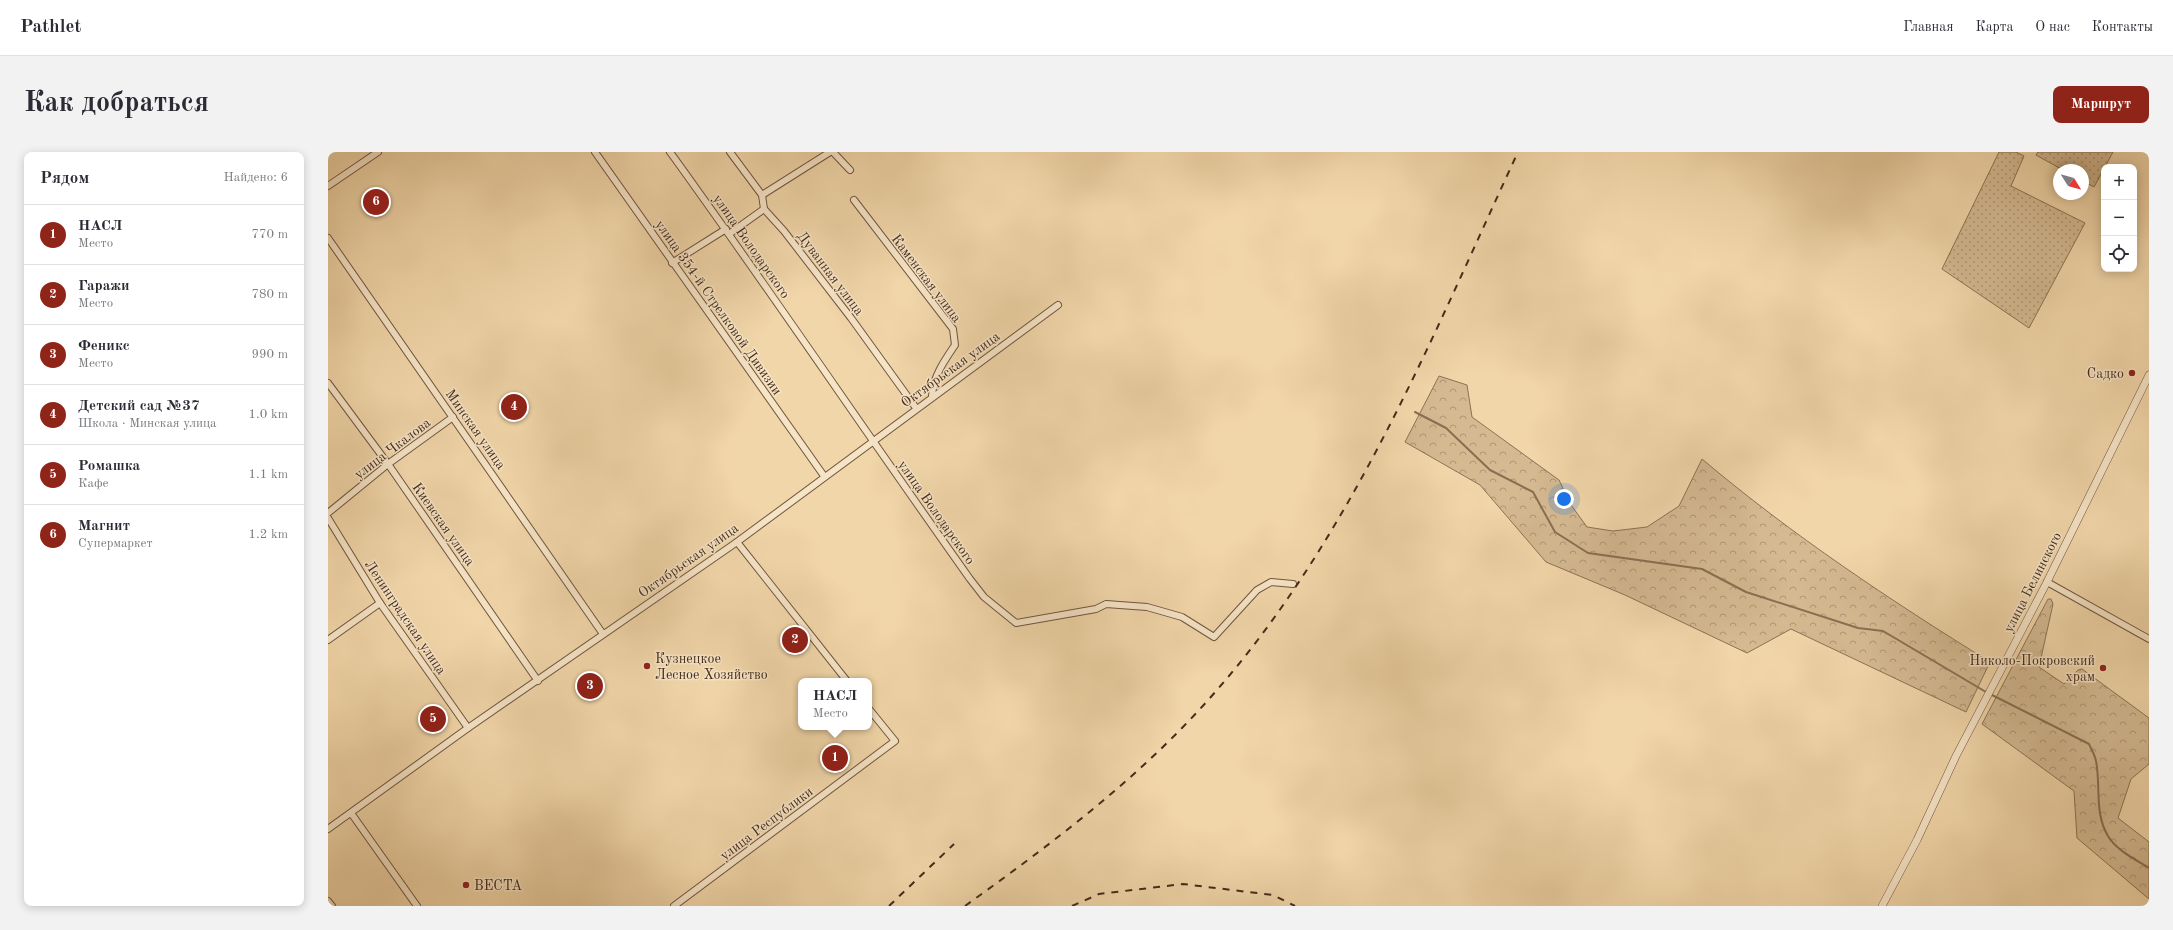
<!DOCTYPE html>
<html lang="ru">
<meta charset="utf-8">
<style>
:root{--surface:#fff;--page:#f2f2f3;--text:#2b2b33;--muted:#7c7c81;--line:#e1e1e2;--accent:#8f2418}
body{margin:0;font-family:"Old Standard TT",serif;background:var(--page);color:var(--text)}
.controls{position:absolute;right:12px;top:12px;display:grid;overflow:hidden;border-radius:8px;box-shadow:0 2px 10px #0003}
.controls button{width:36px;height:36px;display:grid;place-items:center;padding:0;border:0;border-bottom:1px solid var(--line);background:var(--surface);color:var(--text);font:20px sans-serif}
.compass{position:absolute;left:1725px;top:12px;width:36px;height:36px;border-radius:50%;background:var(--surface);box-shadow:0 2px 10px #0003;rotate:127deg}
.you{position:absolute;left:1236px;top:347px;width:14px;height:14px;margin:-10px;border:3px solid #fff;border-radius:50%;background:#1a73e8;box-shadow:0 0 0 6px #1a73e833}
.badge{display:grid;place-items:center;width:26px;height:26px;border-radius:50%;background:var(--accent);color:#fff;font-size:13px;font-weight:700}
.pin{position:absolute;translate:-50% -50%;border:2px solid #fff;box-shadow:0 1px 4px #0006}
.popup{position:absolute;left:470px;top:526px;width:74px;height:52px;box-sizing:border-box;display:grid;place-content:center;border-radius:8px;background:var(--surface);filter:drop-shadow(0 1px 3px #0005);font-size:13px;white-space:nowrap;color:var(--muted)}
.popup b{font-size:15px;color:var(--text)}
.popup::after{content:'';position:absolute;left:50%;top:100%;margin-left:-8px;border:8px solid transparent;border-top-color:var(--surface)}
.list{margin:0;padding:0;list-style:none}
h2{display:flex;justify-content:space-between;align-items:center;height:52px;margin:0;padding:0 16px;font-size:17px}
h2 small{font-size:13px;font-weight:400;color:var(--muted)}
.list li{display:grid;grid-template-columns:26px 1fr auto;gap:12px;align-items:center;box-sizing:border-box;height:60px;padding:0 16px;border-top:1px solid var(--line)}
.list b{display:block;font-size:15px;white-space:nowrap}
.list p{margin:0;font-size:13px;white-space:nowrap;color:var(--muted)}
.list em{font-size:13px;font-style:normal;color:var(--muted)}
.icon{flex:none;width:22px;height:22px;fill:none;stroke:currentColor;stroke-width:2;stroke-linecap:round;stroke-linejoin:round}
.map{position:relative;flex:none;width:1821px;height:754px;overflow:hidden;border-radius:8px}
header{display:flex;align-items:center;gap:24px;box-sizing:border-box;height:56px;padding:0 20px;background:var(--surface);border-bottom:1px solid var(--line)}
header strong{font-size:19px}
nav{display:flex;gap:22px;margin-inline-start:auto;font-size:14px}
.intro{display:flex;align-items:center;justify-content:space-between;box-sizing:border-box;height:96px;padding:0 24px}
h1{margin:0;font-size:28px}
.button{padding:10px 18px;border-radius:8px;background:var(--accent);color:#fff;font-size:14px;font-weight:700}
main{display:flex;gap:24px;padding:0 24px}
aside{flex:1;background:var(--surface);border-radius:8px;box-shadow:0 2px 10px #0003}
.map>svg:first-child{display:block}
.grass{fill:url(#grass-dots);stroke:#8c7255}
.forest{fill:url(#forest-crowns);stroke:#8c7255}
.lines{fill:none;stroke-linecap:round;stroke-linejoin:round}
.stream{stroke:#896f52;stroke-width:2}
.minor-casing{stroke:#70563d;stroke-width:8}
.tertiary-casing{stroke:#70563d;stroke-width:8}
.minor{stroke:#f6e4c7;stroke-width:6}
.tertiary{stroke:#f6e4c7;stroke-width:7}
.rail{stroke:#452b19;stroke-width:2;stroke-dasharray:7 7;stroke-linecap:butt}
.poi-dot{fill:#8f2418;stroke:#f6e4c7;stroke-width:1.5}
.labels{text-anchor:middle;stroke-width:3;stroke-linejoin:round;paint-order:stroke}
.street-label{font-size:14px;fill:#452b19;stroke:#f6e4c7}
.poi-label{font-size:14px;fill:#452b19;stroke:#f6e4c7;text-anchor:end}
</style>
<header>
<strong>Pathlet</strong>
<nav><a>Главная</a><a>Карта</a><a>О нас</a><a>Контакты</a></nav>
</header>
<div class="intro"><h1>Как добраться</h1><a class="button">Маршрут</a></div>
<main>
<aside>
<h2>Рядом<small>Найдено: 6</small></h2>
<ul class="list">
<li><span class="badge">1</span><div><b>НАСЛ</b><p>Место</p></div><em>770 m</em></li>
<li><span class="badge">2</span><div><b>Гаражи</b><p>Место</p></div><em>780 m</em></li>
<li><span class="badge">3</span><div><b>Феникс</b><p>Место</p></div><em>990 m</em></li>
<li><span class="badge">4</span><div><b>Детский сад №37</b><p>Школа · Минская улица</p></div><em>1.0 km</em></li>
<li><span class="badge">5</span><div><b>Ромашка</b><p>Кафе</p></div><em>1.1 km</em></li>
<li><span class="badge">6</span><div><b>Магнит</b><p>Супермаркет</p></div><em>1.2 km</em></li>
</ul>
</aside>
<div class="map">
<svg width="1821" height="754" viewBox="0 0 1821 754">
<defs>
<pattern id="grass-dots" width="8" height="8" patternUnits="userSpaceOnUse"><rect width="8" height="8" fill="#d4b991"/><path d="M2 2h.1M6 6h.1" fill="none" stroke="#ae9776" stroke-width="1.8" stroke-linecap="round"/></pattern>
<pattern id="forest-crowns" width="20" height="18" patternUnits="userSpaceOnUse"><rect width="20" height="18" fill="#d4b991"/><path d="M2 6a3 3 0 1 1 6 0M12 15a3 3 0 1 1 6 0" fill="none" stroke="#ae9776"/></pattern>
</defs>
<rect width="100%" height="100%" fill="#f1d6a9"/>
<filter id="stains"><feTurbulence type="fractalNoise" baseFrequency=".005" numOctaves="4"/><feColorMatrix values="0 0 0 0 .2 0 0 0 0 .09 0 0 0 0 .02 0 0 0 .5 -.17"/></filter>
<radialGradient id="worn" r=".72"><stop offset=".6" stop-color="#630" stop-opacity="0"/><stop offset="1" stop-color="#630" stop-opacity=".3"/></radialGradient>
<g class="grass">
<polygon points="1671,0 1688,0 1696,4 1683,34 1757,71 1701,176 1614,117"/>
<polygon points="1710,0 1785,0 1766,35 1755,29 1755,18 1735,18 1708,3"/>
</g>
<g class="forest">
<path d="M 1111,224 L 1139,233 L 1144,265 L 1231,328 L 1243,353 L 1259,375 L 1285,379 L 1319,375 L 1351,354 L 1374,307 C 1464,383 1562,448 1662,510 L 1638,560 L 1463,477 L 1419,501 L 1297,443 L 1218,410 L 1152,333 L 1077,290 Z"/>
<polygon points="1720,447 1723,447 1725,452 1711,515 1736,532 1750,518 1754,517 1821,566 1821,612 1803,627 1790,666 1821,690 1821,747 1749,686 1746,639 1654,572"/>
</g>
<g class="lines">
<g class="stream">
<polyline points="1087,260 1118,276 1162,318 1205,340 1227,380 1260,401 1374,417 1418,440 1530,476 1555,479 1658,540"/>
<path d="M 1662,542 L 1761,592 C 1763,597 1767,603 1768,609 C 1773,634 1766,661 1780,684 C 1788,698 1808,708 1821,716"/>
</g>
<g class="minor-casing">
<g id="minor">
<polyline points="267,0 496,324"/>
<path d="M 342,0 C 444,141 541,285 642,427 L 656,445 L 688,471 L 768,457 L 778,452 L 819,455 L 854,465 L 886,485 L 929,438 L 943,430 L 965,432"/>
<polyline points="402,0 434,43 436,57 456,79 523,166 588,256"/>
<polyline points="505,0 522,18"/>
<polyline points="0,34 50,0"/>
<polyline points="434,43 502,0"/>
<path d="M 526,48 L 625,177 L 627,193 C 616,209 605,225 604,244"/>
<polyline points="401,82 436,57"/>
<polyline points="0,86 275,482"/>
<polyline points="344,111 398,77"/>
<polyline points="0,231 60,312 210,529"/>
<polyline points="0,361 60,312 125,265"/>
<polyline points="0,366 52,451 140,576"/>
<polyline points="409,390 519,529"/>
<polyline points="1719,430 1821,487"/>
<polyline points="0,488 52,451"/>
<polyline points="23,661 89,754"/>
<polyline points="0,677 140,576 409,390 730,153"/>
<polyline points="0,749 4,754"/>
<polyline points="346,754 567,589 541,557"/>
</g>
</g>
<g class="tertiary-casing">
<polyline id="tertiary" points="1554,754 1589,688 1628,604 1719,430 1821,223"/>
</g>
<use href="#minor" class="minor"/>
<use href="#tertiary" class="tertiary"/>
<g class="rail">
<polyline points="561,754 626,692"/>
<path d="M 637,754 C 712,700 786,645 851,579 C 1011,417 1096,202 1190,0"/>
<polyline points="744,754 771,742 855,732 945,743 967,754"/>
</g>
</g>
<g class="poi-dot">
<circle cx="1804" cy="221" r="4"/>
<circle cx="319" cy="514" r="4"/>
<circle cx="1775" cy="516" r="4"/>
<circle cx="138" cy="733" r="4"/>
</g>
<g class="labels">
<g class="street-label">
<text transform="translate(424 94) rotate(55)" y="5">улица Володарского</text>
<text transform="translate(503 121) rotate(53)" y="5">Дуванная улица</text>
<text transform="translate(599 126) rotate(53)" y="5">Каменская улица</text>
<text transform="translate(391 155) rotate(55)" y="5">улица 354-й Стрелковой Дивизии</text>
<text transform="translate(622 217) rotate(-36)" y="5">Октябрьская улица</text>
<text transform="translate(148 277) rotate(55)" y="5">Минская улица</text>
<text transform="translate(64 296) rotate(-37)" y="5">улица Чкалова</text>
<text transform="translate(609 360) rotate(55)" y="5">улица Володарского</text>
<text transform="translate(116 372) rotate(55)" y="5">Киевская улица</text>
<text transform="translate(360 408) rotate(-35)" y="5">Октябрьская улица</text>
<text transform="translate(1704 430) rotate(-63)" y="5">улица Белинского</text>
<text transform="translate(78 465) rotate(56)" y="5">Ленинградская улица</text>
<text transform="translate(438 671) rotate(-37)" y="5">улица Республики</text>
</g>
<g class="poi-label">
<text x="1796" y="226">Садко</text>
<text x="327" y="511" text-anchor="start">Кузнецкое<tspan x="327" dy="16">Лесное Хозяйство</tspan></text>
<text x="1767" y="513">Николо-Покровский<tspan x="1767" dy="16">храм</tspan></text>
<text x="146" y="738" text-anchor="start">ВЕСТА</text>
</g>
</g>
<rect width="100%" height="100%" filter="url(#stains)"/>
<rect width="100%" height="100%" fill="url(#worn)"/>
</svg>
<div class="controls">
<button>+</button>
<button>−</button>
<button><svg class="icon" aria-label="locate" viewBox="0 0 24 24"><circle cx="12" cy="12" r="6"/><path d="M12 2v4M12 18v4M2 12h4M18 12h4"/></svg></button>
</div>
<svg class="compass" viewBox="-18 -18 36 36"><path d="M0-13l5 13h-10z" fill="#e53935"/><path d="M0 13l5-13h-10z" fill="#7c7c81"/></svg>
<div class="you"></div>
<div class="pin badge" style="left:507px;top:606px">1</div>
<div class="popup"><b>НАСЛ</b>Место</div>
<div class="pin badge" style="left:467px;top:488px">2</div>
<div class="pin badge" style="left:262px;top:534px">3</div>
<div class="pin badge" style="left:186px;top:255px">4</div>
<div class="pin badge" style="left:105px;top:567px">5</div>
<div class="pin badge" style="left:48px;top:50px">6</div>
</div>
</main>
